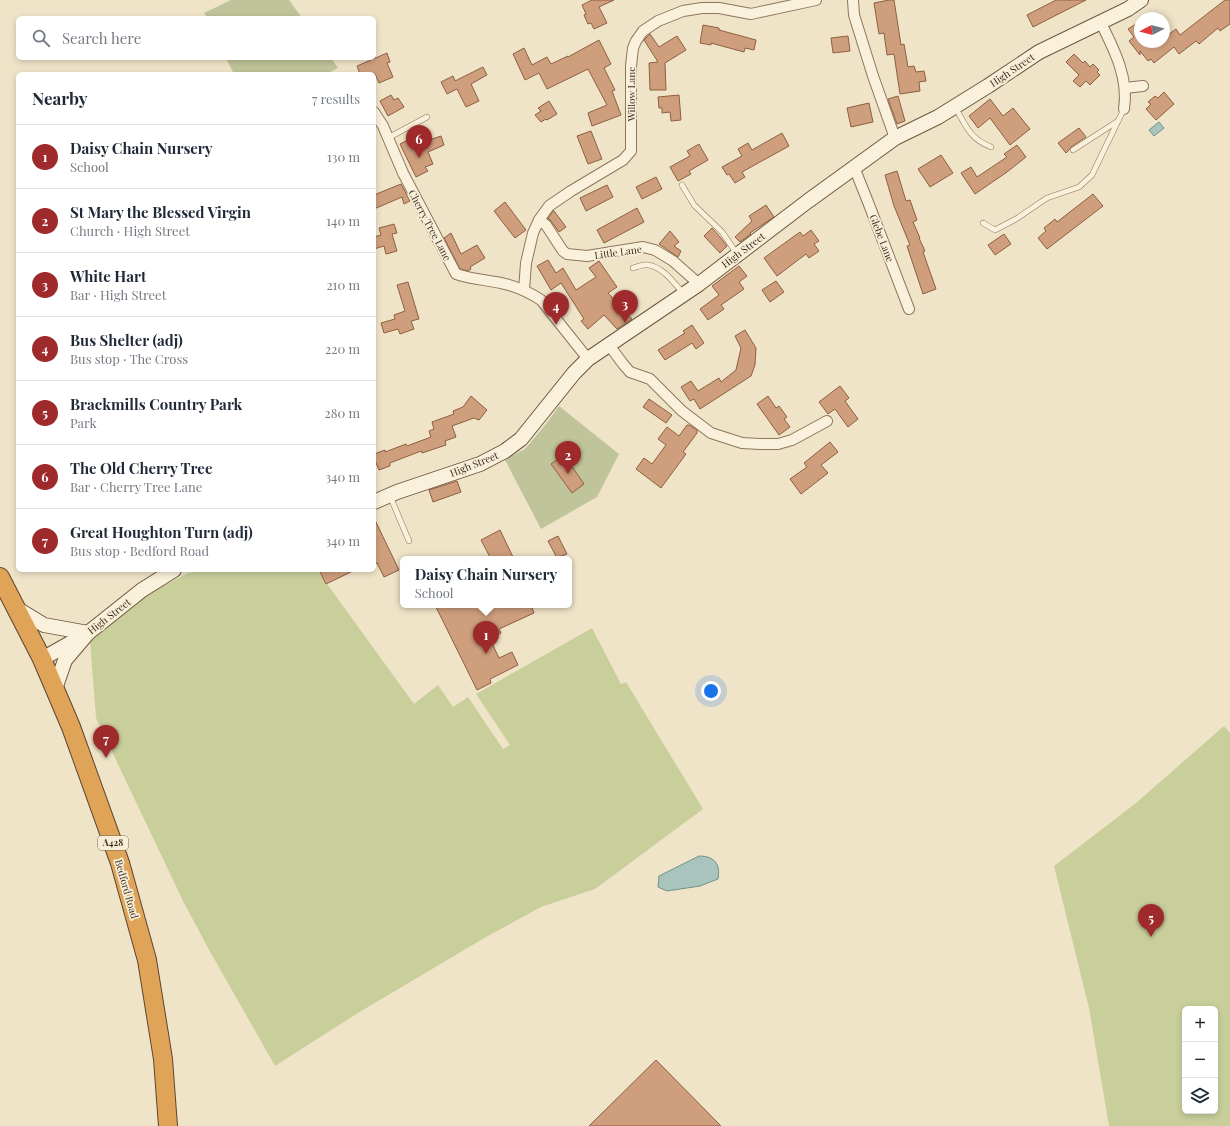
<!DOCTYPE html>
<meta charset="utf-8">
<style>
:root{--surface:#fff;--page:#f6f6f7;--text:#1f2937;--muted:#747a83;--line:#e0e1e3;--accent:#9e2a2b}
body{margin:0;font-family:"Playfair Display",serif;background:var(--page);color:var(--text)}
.controls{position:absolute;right:12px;bottom:12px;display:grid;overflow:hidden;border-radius:6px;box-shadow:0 2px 6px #0003}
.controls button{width:36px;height:36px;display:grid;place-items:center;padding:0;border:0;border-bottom:1px solid var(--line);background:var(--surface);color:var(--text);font:20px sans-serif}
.compass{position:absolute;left:1134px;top:12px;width:36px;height:36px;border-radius:50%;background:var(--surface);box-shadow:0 2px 6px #0003;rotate:263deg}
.you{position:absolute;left:711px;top:691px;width:14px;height:14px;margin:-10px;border:3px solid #fff;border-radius:50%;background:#1a73e8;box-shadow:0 0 0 6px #1a73e833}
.badge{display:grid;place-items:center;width:26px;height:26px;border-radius:50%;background:var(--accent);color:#fff;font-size:13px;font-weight:700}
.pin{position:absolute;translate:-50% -33px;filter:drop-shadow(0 1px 2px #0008)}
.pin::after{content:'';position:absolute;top:21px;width:14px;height:12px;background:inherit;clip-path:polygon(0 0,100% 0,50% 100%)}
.popup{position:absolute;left:400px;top:556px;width:172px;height:52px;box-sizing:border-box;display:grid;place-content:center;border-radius:6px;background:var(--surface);filter:drop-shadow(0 1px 3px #0005);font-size:13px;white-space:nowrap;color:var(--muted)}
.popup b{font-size:15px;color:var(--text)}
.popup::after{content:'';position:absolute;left:50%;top:100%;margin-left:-8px;border:8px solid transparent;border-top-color:var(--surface)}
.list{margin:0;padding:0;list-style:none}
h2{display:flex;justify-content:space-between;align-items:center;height:52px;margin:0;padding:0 16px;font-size:17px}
h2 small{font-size:13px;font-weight:400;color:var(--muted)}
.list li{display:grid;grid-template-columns:26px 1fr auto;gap:12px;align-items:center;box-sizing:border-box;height:64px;padding:0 16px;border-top:1px solid var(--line)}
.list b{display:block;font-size:15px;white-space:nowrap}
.list p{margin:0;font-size:13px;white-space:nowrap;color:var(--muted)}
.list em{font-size:13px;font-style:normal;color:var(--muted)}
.icon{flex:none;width:22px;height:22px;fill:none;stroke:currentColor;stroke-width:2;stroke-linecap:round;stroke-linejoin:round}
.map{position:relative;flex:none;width:1230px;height:1126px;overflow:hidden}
.search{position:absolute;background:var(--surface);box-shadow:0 2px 6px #0003;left:16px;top:16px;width:360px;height:44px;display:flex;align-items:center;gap:10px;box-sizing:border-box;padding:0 14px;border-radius:6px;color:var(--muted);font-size:15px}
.panel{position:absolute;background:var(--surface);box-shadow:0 2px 6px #0003;left:16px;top:72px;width:360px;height:500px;border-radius:6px}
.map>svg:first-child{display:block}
.green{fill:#c9cf9b;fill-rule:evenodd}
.cemetery{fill:#bfc49a}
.water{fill:#a9c4bc;stroke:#6f938a}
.building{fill:#cf9f7d;stroke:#8d5f41}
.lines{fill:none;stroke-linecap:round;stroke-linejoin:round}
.lane-casing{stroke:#8d765c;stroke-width:6}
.street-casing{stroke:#8d765c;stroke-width:12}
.secondary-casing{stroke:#6f573f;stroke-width:16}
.highway-casing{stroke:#5b4430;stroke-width:20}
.lane{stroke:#faf1dc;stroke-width:5}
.street{stroke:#faf1dc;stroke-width:10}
.secondary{stroke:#faf1dc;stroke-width:14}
.highway{stroke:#e0a458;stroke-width:18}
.labels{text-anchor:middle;stroke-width:3.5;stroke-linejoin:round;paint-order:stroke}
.shield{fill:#f7eed8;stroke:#756857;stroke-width:1}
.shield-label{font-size:9px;font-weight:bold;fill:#3d2e20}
.street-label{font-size:10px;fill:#3d2e20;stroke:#f7eed8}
</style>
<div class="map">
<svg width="1230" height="1126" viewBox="0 0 1230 1126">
<rect width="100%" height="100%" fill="#f0e4c8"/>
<g class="green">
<polygon points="204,570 317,570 414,704 438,685 453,707 468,697 503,749 510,745 476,694 592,628 621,684 626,682 703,809 595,889 541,907 486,937 358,1013 275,1066 208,948 184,903 96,718 90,641 143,597 188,573"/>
<path d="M 1224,726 L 1230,733 L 1230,1126 L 1109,1126 L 1089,1008 L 1054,866 L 1136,803 ZM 1185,1009 L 1215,1009 L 1215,1111 L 1185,1111 Z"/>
</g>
<g class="cemetery">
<polygon points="231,0 289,0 302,18 207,18 204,13"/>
<polygon points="226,58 331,58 338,68 326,74 234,74"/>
<polygon points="559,406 619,454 597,497 541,529 505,460 525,449 546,424"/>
</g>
<g class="water">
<polygon points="1159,122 1164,128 1154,136 1149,130"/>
<path d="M 699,856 C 714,856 721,864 718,879 L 700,886 L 667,891 L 658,887 L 659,876 Z"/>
</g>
<g class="building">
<polygon points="592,0 614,0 599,7 607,23 594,29 591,23 588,24 584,15 586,14 582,5"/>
<polygon points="889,0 894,0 901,45 904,44 908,67 914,66 916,72 924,71 926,81 919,82 920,91 900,94 894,54 887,55 884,33 879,34 874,3"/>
<polygon points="1056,0 1086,0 1033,27 1027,15"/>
<polygon points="1225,0 1230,0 1230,24 1220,31 1218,28 1199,44 1196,41 1179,54 1174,47 1154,63 1151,59 1148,61 1140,51 1140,55 1129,41 1134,37 1128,29 1136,24 1140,29 1140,42 1150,42 1153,46 1158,42 1164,42 1164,38 1176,29 1180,35"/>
<polygon points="703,25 719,28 719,30 756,40 754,50 745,48 744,52 711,43 711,45 700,43"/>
<polygon points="650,34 659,47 677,36 686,50 665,63 666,90 650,90 649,63 658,62 644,40"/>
<polygon points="848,36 850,51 833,53 831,38"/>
<polygon points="599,40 611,64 604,68 615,90 612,91 621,115 592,126 588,113 607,105 588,69 547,89 539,73 525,80 513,54 524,48 532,65 547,57 551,64 568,56 568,57"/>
<polygon points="387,53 390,62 387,63 393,77 379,83 375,74 360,74 357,66"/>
<polygon points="1074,54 1083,63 1085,61 1090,67 1093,64 1099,70 1097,72 1100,75 1090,85 1086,81 1080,87 1073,81 1079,75 1066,62"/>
<polygon points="483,67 487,75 471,84 479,101 466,107 457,89 447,94 441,82 453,76 455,81"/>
<polygon points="1164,92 1174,104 1156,120 1146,109 1151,104 1148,102 1155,96 1158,98"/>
<polygon points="391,95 394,100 398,98 404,107 388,116 380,101"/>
<polygon points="679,95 681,120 671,121 670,112 662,113 662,108 659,108 658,97"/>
<polygon points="898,96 905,121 897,124 888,99"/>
<polygon points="990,99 1003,116 1013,108 1030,129 1010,145 990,118 978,128 969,116"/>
<polygon points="549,101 557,114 547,120 546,119 541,122 535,115 541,111 538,108"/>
<polygon points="869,103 873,122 851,127 847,108"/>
<polygon points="1079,128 1086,137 1071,147 1069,150 1066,153 1058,143"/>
<polygon points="591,131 602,159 588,164 577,136"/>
<polygon points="782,133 789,146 742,172 745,177 735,183 729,174 727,175 722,167 742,156 738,149 748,143 752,150"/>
<polygon points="441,136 444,145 428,152 433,164 425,167 428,171 416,177 400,144 410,139 414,145"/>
<polygon points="699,144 708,160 689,171 691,174 678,181 670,167 690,156 687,151"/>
<polygon points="1017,145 1026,157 1007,172 975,194 961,173 971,167 977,177 1007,157 1004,154"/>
<polygon points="941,155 953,173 930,187 918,169"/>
<polygon points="897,171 906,201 910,200 917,220 913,222 920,238 919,238 925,251 923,252 936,289 923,294 907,246 910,245 894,206 885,175"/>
<polygon points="656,177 662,189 642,199 636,187"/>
<polygon points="401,184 410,201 404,204 402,197 374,209 374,195"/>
<polygon points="607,185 613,197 586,211 580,198"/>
<polygon points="1093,194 1103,206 1047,249 1038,238 1046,231 1044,228 1055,219 1057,222"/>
<polygon points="505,202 526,230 515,238 494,211"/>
<polygon points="766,205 774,217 750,233 751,234 740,242 735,237 752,221 749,216"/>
<polygon points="637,208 644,222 604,243 597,230"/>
<polygon points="553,211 554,211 566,227 559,232 551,221 548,218"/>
<polygon points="394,224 397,233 392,234 397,251 386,254 384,246 374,249 374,237 381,235 379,228"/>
<polygon points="712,228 720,237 727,246 720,253 704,236"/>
<polygon points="811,230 819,241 814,244 819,251 809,258 806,254 777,276 764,258 800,232 803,236"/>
<polygon points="670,231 679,242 674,246 681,251 678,257 659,244"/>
<polygon points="451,233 461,254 477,245 485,258 470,267 471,269 468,271 460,269 444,238"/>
<polygon points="1004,234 1011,244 995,255 988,245"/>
<polygon points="548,260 556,273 563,268 576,290 596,277 589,268 599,261 617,287 608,293 632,319 617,329 604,315 588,329 581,321 584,319 561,283 551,290 537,266"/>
<polygon points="739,266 747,276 739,282 744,289 721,305 724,309 708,320 700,309 719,295 712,286"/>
<polygon points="776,281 784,292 770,302 762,290"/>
<polygon points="408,282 419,319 411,321 414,329 400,334 398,329 384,333 381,323 395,319 394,315 405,311 397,285"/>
<polygon points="692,325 704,343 696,349 692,343 665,360 658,350 685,333 683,331"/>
<polygon points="745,330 756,348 755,365 751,376 700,409 694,399 690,401 681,387 691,381 698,391 719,378 721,382 736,370 741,348 735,336"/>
<polygon points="840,386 849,398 845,401 858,419 848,427 835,409 828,414 819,402"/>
<polygon points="471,396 487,410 479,420 474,418 452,426 456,437 445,441 446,445 422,453 421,451 390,463 390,466 379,470 374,458 374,454 385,450 385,452 406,444 407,446 431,437 429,431 434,429 432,422 454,414 453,411 463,407"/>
<polygon points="768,396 776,408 779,406 787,417 784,419 790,427 779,435 757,404"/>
<polygon points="649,399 672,415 666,423 643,407"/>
<polygon points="687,425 689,425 697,430 697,433 683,452 686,454 661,488 636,469 644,458 652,464 666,445 658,439 667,427 679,436"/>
<polygon points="830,442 838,452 821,465 828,473 801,494 790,479 807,467 804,463"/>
<polygon points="564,455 584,484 572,493 551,464"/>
<polygon points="457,481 461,492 433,502 429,490"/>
<polygon points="374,518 399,570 384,577 377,563 374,564"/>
<polygon points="500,530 514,559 491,559 481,540"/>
<polygon points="558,536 567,554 557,558 548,541"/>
<polygon points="319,570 355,570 326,584"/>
<polygon points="435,605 531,605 534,613 499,629 501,633 490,639 499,658 512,652 518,665 490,679 491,683 477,690"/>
<polygon points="656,1060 721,1126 589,1126"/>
</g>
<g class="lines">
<g class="lane-casing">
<g id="lane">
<path d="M 955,107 C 967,127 969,138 991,147"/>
<polyline points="388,138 427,117"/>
<polyline points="1073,150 1118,121 1124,109"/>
<polyline points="682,185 694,205 722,232 737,254"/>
<polyline points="983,223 995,230 1016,219 1047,198 1079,187 1092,175 1118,121"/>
<path d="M 633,268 C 637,267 644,264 648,265 C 663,267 674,283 683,293"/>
<polyline points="390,496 409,541"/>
</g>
</g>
<g class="street-casing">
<g id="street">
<polyline points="853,0 854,15 873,76 895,138"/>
<path d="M 1100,21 C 1114,49 1129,78 1124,109"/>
<polyline points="1125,88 1143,86"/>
<path d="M 374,112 L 383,126 L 403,173 L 456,274 C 471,279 486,280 501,283 C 515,286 529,292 541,300 L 588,359"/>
<polyline points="854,167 868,202 909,309"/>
<polyline points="539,220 546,225 563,251 567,254 587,256 643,247 655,250 673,261 699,284"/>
<polyline points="524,290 526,263 533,233 539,220 549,206 571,191 623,160 631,151 631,66 633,48 636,41 643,31 658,21 683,11 702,8 719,8 751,14 816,0"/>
<polyline points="609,345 623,364 630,372 650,379 682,411 711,433 742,443 760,444 778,444 792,440 827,421"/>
</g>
</g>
<g class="secondary-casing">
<g id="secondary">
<polyline points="374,502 397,492 480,464 505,451 521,439 574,373 588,359 699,284 808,201 895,138 938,117 988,86 1039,52 1128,9 1141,0"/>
<polyline points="16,608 44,625 88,633 65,660 55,689"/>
<polyline points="42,659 88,633 142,590 174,570"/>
</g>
</g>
<g class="highway-casing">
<polyline id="highway" points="0,577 42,659 71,727 120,863 147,960 163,1059 168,1126"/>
</g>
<use href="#lane" class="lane"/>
<use href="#street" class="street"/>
<use href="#secondary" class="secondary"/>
<use href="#highway" class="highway"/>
</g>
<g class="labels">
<rect class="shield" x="98" y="836" width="30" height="14" rx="3"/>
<g class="shield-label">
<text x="113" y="846">A428</text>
</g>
<g class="street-label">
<text transform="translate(1012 70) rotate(-34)" y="4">High Street</text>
<text transform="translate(631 94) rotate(-90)" y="4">Willow Lane</text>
<text transform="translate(430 225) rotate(62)" y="4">Cherry Tree Lane</text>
<text transform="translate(882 238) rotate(69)" y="4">Glebe Lane</text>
<text transform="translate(743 250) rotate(-37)" y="4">High Street</text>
<text transform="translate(618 252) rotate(-8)" y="4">Little Lane</text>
<text transform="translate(474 464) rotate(-22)" y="4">High Street</text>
<text transform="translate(109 616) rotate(-38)" y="4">High Street</text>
<text transform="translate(127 889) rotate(74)" y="4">Bedford Road</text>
</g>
</g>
</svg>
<div class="controls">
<button>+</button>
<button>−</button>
<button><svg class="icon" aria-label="layers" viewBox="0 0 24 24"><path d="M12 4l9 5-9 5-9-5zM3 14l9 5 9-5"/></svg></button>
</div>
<svg class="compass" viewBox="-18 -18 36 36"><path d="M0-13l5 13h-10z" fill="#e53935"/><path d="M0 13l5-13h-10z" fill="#747a83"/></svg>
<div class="you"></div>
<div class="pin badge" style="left:486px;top:654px">1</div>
<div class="popup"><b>Daisy Chain Nursery</b>School</div>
<div class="pin badge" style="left:568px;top:474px">2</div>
<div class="pin badge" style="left:625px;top:323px">3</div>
<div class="pin badge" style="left:556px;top:325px">4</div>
<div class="pin badge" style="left:1151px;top:937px">5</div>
<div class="pin badge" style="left:419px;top:158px">6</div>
<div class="pin badge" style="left:106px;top:758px">7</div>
<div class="search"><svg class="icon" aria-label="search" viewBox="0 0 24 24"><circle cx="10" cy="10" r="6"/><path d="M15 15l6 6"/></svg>Search here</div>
<section class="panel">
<h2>Nearby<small>7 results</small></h2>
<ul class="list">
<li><span class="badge">1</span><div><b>Daisy Chain Nursery</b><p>School</p></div><em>130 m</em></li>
<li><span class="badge">2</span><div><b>St Mary the Blessed Virgin</b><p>Church · High Street</p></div><em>140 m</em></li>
<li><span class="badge">3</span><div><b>White Hart</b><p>Bar · High Street</p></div><em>210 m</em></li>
<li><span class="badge">4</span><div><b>Bus Shelter (adj)</b><p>Bus stop · The Cross</p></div><em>220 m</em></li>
<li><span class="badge">5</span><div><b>Brackmills Country Park</b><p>Park</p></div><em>280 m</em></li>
<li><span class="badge">6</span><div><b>The Old Cherry Tree</b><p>Bar · Cherry Tree Lane</p></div><em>340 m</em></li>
<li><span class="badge">7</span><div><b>Great Houghton Turn (adj)</b><p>Bus stop · Bedford Road</p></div><em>340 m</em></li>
</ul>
</section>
</div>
